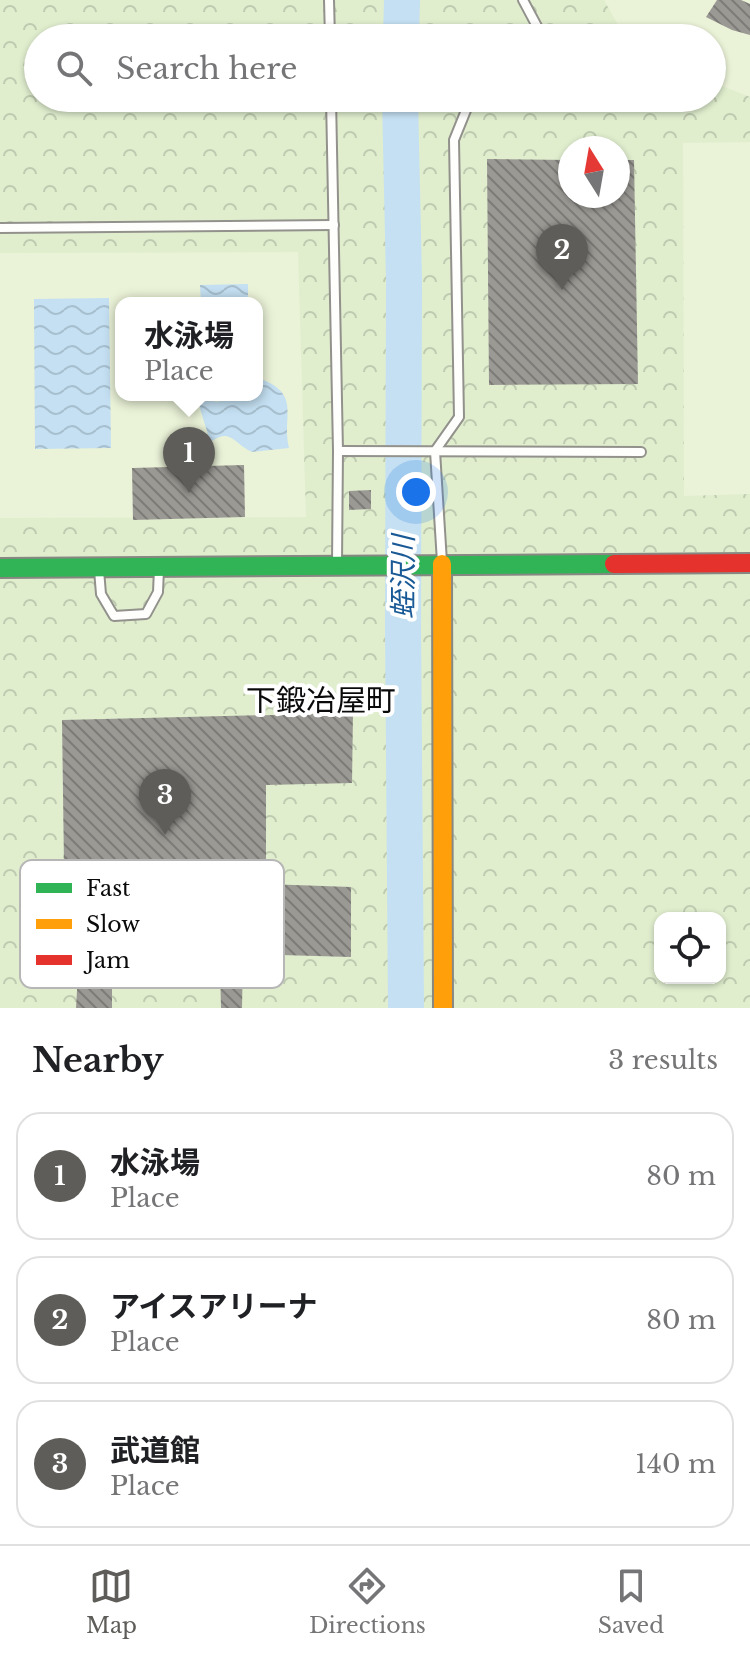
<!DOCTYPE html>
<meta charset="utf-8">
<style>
:root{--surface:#fff;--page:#f2f2f2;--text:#202124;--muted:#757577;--line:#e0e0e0;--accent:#5e5d59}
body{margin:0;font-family:"Libre Baskerville","Noto Sans JP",serif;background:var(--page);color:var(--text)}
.controls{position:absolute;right:24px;bottom:24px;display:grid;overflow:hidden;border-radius:16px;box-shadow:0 2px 6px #0004}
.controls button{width:72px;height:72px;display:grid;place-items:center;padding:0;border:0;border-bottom:2px solid var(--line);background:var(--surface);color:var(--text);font:40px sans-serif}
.compass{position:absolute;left:558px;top:136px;width:72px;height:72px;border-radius:50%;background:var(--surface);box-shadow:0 2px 6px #0004;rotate:349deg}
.you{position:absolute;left:416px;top:492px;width:28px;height:28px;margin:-20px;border:6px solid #fff;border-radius:50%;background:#1a73e8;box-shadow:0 0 0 12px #1a73e833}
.badge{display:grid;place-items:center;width:52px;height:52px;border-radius:50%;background:var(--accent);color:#fff;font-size:26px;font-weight:700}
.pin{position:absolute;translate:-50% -66px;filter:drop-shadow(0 2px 4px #0008)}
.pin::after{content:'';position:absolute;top:42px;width:28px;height:24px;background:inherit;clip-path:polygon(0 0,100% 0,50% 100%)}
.popup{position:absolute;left:115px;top:297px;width:148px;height:104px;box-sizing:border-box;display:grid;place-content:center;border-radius:16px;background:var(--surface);filter:drop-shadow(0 2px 6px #0005);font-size:26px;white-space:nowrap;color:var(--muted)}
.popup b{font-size:30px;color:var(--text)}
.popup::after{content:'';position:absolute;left:50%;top:100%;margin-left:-16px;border:16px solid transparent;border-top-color:var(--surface)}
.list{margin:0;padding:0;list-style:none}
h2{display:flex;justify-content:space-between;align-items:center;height:104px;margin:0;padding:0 32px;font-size:34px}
h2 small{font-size:26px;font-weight:400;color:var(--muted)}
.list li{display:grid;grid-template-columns:52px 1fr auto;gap:24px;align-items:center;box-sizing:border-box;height:128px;margin:0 16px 16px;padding:0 16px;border:2px solid var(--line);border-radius:24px}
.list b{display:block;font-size:30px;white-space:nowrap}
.list p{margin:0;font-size:26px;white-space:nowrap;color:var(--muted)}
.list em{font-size:26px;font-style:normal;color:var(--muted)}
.icon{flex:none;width:44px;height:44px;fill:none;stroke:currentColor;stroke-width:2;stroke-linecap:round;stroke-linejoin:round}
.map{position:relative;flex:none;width:750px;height:1008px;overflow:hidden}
.search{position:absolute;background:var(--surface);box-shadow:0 2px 6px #0004;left:24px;right:24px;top:24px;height:88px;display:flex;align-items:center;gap:20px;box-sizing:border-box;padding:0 28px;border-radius:44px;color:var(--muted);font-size:30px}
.sheet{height:536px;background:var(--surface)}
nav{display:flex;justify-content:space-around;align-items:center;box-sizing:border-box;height:112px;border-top:2px solid var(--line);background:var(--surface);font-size:22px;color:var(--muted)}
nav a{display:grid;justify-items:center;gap:4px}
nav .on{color:var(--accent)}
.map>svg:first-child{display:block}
.park{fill:url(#park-crowns);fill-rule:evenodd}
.pitch{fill:#eaf2d7;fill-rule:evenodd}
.water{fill:url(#water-waves)}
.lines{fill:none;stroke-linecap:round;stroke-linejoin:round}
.river{stroke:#c4e0f2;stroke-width:36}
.building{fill:url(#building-back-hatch)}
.lane-casing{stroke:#92918c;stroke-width:12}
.fast-casing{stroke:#888883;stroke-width:22}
.slow-casing{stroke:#888883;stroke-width:22}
.jam-casing{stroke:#888883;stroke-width:22}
.lane{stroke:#fefefc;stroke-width:8}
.fast{stroke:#30b455;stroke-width:18}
.slow{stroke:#ff9f0a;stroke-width:18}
.jam{stroke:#e5322d;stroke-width:18}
.labels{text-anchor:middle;stroke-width:8;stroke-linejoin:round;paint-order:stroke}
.water-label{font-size:28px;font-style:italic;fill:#195a96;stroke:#fff}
.quarter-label{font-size:30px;fill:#0a0a0a;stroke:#fff}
.key{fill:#fff;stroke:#b6b6b6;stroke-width:2}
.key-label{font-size:22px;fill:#0a0a0a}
</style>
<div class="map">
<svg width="750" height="1008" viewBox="0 0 750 1008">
<defs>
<pattern id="park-crowns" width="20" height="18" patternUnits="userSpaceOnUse" patternTransform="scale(2)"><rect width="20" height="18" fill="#e0eece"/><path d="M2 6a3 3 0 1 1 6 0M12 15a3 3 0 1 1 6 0" fill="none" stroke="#bfcbb0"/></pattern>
<pattern id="water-waves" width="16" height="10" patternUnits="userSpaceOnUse" patternTransform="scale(2)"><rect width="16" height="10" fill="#c4e0f2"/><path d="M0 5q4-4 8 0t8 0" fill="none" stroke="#a7bfce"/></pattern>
<pattern id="building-back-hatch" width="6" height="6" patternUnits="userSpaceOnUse" patternTransform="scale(2)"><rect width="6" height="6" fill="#9b9994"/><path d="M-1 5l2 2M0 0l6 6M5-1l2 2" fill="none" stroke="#7d7b77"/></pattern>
</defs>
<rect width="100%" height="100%" fill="#f9f8ed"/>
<path class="park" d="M 0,0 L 750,0 L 750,1008 L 0,1008 ZM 38,38 L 712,38 L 712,98 L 38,98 ZM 570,148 L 618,148 L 618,196 L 570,196 ZM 121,303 L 257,303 L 257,395 L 121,395 ZM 660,918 L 720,918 L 720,978 L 660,978 Z"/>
<g class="pitch">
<polygon points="604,0 750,0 750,97 712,82 712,38 635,38 618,25"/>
<polygon points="750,142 750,494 684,496 683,143"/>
<path d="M 298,252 L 306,517 L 0,518 L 0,253 ZM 121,303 L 257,303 L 257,395 L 121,395 Z"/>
</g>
<g class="water">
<polygon points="248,284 248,303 201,303 200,285"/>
<polygon points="109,298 111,448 35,449 34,299"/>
<path d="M 261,379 C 302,395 281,416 289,448 L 252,452 C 234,444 231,428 212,441 L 209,438 L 199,405 L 205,397 C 214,403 221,404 227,395 L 257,395 L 257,380 Z"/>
</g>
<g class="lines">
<g class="river">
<polyline points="401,38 402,0"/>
<polyline points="400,98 404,280 403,627 406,1008"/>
</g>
</g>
<g class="building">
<polygon points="717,0 741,0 750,4 750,35 732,30 706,17"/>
<polygon points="487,159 570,160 570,196 618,196 618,160 634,160 638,384 489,385"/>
<polygon points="244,465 245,517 133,520 132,468"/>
<polygon points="371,490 371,509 349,510 349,491"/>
<polygon points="353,713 352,783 266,785 266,884 351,887 351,957 243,954 242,1008 221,1008 220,968 145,967 148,957 112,957 112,1008 76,1008 80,937 65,938 62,720"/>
</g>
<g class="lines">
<g class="lane-casing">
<g id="lane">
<polyline points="329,0 330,38"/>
<polyline points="523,0 539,30 563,38"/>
<polyline points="529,38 539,30"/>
<polyline points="331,98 338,451 337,564"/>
<polyline points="0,228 334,225"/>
<polyline points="338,451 641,452"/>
<polyline points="442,562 435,451 459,417 454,140 471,98"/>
<polyline points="99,570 101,594 114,616 146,614 158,592 159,569"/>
</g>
</g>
<g class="fast-casing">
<polyline id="fast" points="0,568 614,564"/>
</g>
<g class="slow-casing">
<polyline id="slow" points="442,564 443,1008"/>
</g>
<g class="jam-casing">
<polyline id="jam" points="614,564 750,563"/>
</g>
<use href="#lane" class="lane"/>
<use href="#fast" class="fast"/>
<use href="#slow" class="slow"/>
<use href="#jam" class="jam"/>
</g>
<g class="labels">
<g class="water-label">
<text transform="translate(403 577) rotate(-90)" y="10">蛭沢川</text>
</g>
<g class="quarter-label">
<text x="321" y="711">下鍛冶屋町</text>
</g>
</g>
<rect x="20" y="860" width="264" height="128" rx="12" class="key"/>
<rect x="36" y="883" width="36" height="10" fill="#30b455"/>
<rect x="36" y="919" width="36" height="10" fill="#ff9f0a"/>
<rect x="36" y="955" width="36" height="10" fill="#e5322d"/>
<g class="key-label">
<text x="86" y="896">Fast</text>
<text x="86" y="932">Slow</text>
<text x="86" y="968">Jam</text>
</g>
</svg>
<div class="controls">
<button><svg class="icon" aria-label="locate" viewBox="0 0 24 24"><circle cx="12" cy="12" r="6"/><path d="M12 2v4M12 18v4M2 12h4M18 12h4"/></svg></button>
</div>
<svg class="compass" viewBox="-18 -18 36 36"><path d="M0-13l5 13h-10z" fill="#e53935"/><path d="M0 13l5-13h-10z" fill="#757577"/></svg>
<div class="you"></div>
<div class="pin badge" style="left:189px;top:493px">1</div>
<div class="popup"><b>水泳場</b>Place</div>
<div class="pin badge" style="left:562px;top:290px">2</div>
<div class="pin badge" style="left:165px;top:835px">3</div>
<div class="search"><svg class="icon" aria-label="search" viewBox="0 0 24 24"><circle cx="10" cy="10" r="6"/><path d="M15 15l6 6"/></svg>Search here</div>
</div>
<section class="sheet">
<h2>Nearby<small>3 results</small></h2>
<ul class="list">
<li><span class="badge">1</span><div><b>水泳場</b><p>Place</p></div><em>80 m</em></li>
<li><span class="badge">2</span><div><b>アイスアリーナ</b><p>Place</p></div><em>80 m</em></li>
<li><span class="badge">3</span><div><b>武道館</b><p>Place</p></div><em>140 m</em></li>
</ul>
</section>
<nav>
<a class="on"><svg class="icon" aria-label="map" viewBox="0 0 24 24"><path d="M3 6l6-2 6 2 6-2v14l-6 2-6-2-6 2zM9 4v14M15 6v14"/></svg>Map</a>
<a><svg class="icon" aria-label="directions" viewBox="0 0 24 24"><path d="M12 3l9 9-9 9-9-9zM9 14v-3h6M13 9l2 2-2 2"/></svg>Directions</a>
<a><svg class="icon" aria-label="saved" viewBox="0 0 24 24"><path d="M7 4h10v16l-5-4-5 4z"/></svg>Saved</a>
</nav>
